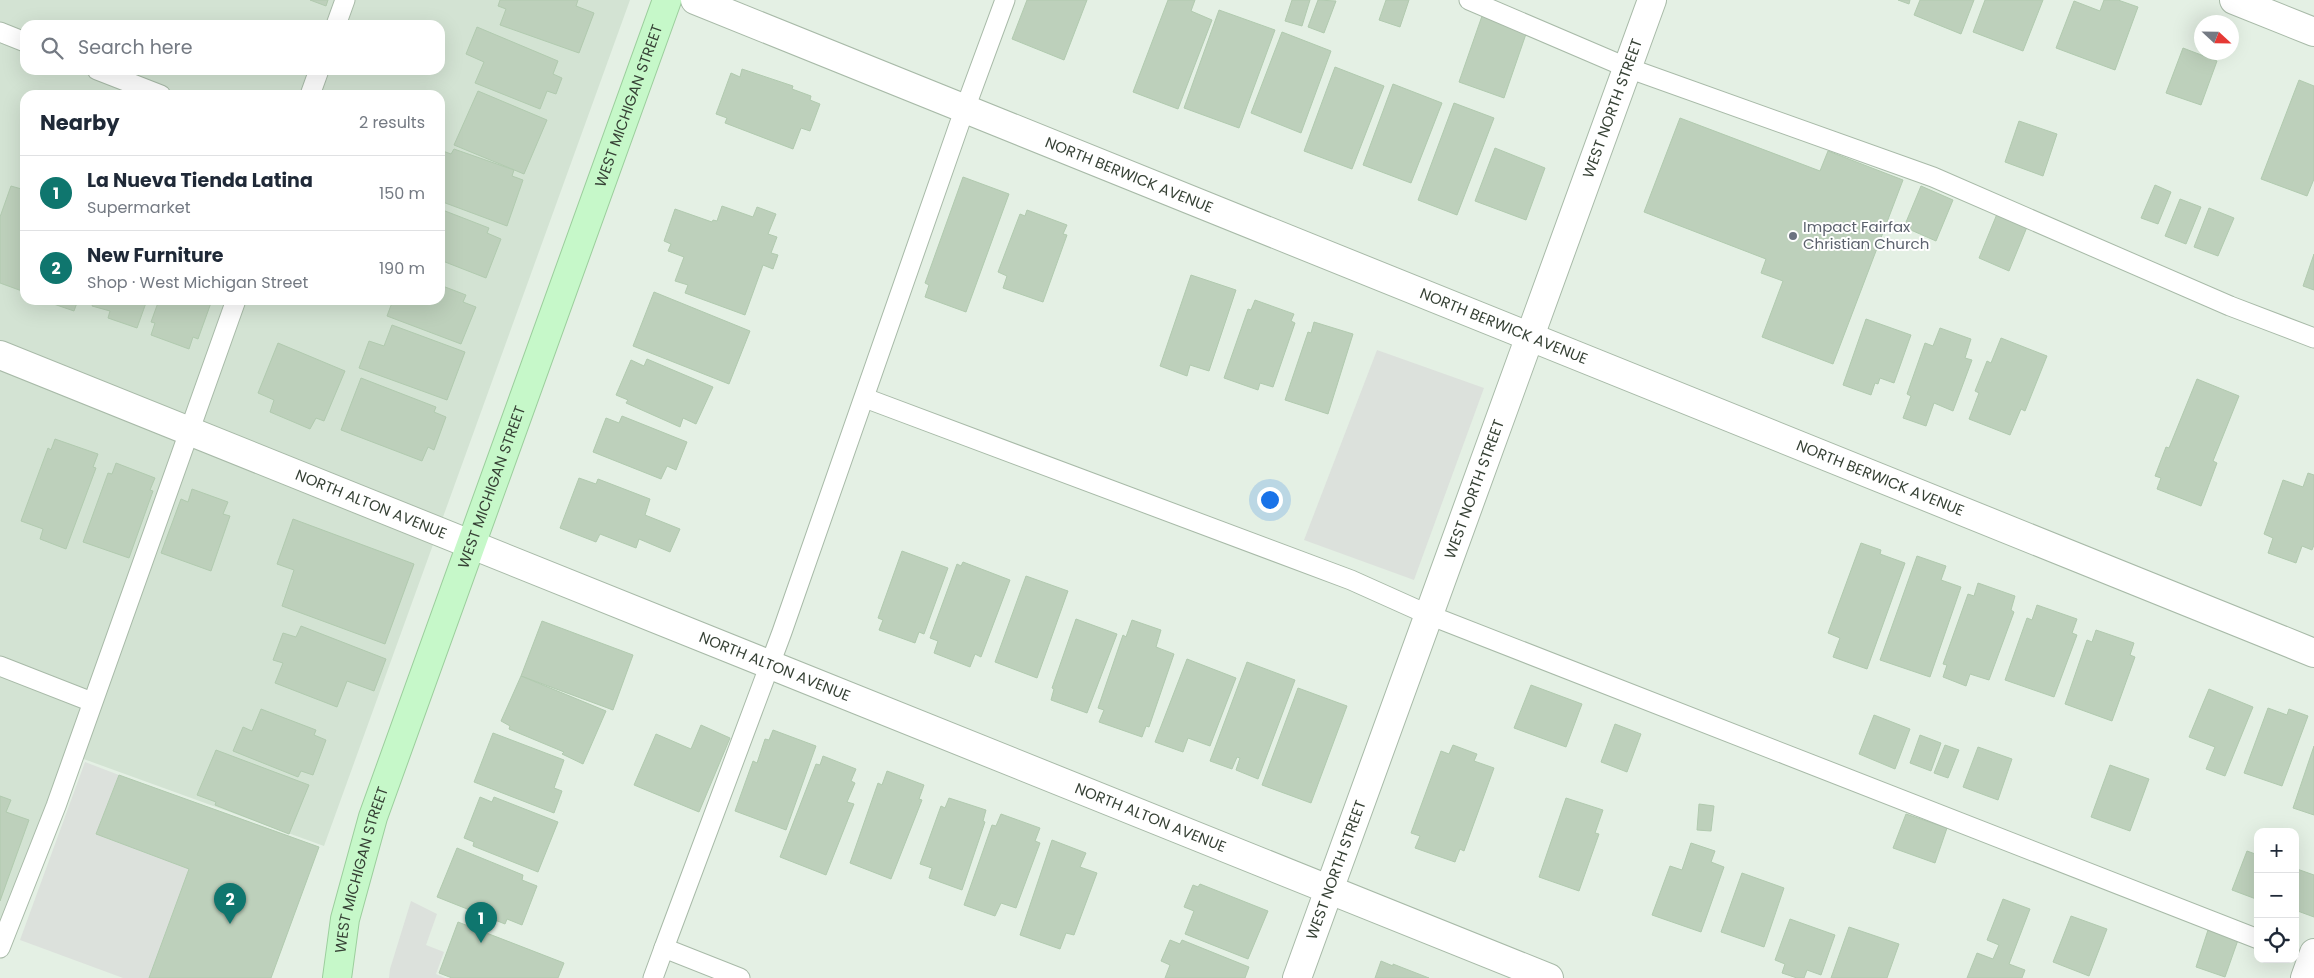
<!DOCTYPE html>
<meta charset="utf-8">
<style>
:root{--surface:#fff;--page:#f6f6f7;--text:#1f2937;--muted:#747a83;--line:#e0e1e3;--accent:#0f766e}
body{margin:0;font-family:Poppins,sans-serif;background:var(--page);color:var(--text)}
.controls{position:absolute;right:15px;bottom:15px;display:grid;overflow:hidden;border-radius:10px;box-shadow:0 5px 20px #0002}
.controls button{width:45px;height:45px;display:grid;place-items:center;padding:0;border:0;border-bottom:1px solid var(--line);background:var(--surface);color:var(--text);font:25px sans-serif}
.compass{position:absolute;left:2194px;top:15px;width:45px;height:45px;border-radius:50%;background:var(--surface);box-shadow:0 5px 20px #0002;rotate:112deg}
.you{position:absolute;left:1269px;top:499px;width:18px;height:18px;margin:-12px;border:4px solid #fff;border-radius:50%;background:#1a73e8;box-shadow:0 0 0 8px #1a73e833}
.badge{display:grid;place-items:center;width:32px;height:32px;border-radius:50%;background:var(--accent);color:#fff;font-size:16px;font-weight:700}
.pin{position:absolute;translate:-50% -41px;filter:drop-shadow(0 1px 2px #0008)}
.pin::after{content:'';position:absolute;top:26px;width:18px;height:15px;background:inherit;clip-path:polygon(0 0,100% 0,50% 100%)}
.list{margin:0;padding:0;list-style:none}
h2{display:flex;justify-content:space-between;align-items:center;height:65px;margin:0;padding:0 20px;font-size:21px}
h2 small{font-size:16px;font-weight:400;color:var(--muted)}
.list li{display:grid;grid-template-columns:32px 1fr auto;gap:15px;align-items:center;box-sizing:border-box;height:75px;padding:0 20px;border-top:1px solid var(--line)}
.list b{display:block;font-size:19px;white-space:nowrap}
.list p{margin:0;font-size:16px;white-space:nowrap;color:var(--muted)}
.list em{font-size:16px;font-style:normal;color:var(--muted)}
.icon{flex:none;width:28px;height:28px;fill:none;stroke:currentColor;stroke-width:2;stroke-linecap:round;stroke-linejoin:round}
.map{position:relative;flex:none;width:2314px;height:978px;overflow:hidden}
.search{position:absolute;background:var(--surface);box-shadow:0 5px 20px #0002;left:20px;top:20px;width:425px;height:55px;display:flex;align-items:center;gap:12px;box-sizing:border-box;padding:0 18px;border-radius:15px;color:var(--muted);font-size:19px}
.panel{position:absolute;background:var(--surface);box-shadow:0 5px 20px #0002;left:20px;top:90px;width:425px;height:215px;border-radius:15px}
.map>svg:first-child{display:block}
.residential{fill:#d3e3d3;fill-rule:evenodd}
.parking{fill:#dce1dc}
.building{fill:#bdd0bb;stroke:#b1caaf}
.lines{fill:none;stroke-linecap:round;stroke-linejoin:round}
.service-casing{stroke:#a8baa8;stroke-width:21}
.minor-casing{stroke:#a8baa8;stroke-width:30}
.secondary-casing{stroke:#9bce9c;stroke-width:30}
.service{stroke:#fff;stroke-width:19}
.minor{stroke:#fff;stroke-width:28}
.secondary{stroke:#c6f8c9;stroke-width:28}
.worship-dot{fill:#6b7280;stroke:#fff;stroke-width:2}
.labels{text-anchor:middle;stroke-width:4;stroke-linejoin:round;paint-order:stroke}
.street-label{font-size:15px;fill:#364135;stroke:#fff}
.worship-label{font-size:15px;fill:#5b616d;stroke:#fff;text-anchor:start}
</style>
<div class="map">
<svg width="2314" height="978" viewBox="0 0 2314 978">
<rect width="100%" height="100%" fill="#e4f0e4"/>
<path class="residential" d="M 0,0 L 630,0 L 324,846 L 67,753 L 0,927 ZM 25,25 L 440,25 L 440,70 L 25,70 ZM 25,95 L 440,95 L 440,300 L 25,300 Z"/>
<g class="parking">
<polygon points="1377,350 1484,388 1414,580 1304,540"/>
<polygon points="85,762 119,775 96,834 189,869 149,978 123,978 20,940"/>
<polygon points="411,901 437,914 426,945 444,952 436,974 445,978 389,978 390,969"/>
</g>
<g class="building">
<polygon points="310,0 328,0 326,6"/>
<polygon points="500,0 578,0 576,6 594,13 579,53 500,25 506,9 498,6"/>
<polygon points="1027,0 1087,0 1064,60 1012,39"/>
<polygon points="1168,0 1195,0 1191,11 1212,20 1178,109 1133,92"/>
<polygon points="1292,0 1310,0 1302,26 1285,21"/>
<polygon points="1318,0 1336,1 1324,33 1308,27"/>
<polygon points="1386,0 1409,0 1400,27 1379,20"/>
<polygon points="1898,0 1910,0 1909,4"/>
<polygon points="1920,0 1974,0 1961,34 1914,15"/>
<polygon points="1985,0 2043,0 2023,51 1973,32"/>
<polygon points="2104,0 2118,0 2138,7 2115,70 2056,48 2074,1 2100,11"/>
<polygon points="1219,10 1275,30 1239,128 1184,108"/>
<polygon points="1482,16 1527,31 1504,98 1459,82"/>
<polygon points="477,27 558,61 553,74 562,78 556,94 547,91 540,109 475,83 484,62 466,54"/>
<polygon points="1282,32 1331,51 1301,133 1251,113"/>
<polygon points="2183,48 2217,61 2201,105 2166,93"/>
<polygon points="1335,67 1384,86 1352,169 1304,151"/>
<polygon points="742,69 793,86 792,89 811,96 810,100 820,104 810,131 801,128 793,149 725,123 727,118 716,114 731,73 740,77"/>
<polygon points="2299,80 2314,86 2314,179 2307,196 2261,179"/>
<polygon points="1393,84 1442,103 1411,183 1363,165"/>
<polygon points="478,91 547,120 524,174 454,145"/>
<polygon points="1454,103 1494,118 1457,215 1418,200"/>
<polygon points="1680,118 1820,171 1828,151 1903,180 1833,364 1762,337 1783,281 1761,273 1766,259 1644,212"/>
<polygon points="2019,121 2057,134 2043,176 2005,162"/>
<polygon points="1495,148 1545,168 1526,220 1475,201"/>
<polygon points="454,149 514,170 512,176 523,180 507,226 440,201 440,150 451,154"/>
<polygon points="963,177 1009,194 966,312 925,297 929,285 925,283"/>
<polygon points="2155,185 2171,192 2158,224 2141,218"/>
<polygon points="11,186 25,190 25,284 22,291 0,283 0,217"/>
<polygon points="1921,186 1953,200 1936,241 1904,227"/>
<polygon points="2180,199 2201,207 2186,244 2165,236"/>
<polygon points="722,206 753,217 757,207 776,214 768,234 777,237 771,253 778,255 773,269 763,265 745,315 685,293 688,285 675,281 684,257 668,251 671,244 664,241 675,209 712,222 713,220 717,221"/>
<polygon points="2209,208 2234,218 2218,256 2194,247"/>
<polygon points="440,209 489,228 487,233 501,239 486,278 440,260"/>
<polygon points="1027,210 1067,225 1063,234 1067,235 1043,302 1003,288 1007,276 998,272 1020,214 1025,216"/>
<polygon points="1997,214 2027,227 2009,271 1979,258"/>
<polygon points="2314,254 2314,290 2303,286"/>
<polygon points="1191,275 1236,290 1209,371 1190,365 1187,376 1160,366"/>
<polygon points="440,285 466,295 463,302 476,307 461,344 387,316 393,300 440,300"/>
<polygon points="654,292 750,331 729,384 633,346"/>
<polygon points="42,300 78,300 74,311"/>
<polygon points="94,300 147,300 137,328 108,318 110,311 92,306"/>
<polygon points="159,300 212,300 198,339 193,337 189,349 151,335 155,323 151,322"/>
<polygon points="1255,300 1294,314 1291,321 1295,323 1273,387 1260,383 1258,390 1224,378 1248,309 1251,310"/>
<polygon points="1866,319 1911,335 1894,383 1880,378 1878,384 1875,383 1871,395 1843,385"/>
<polygon points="1314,322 1353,334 1328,414 1285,400 1308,332 1311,333"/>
<polygon points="392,325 465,352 447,400 359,368 369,341 384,346"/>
<polygon points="1940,328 1971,339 1965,358 1972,360 1953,411 1934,403 1926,426 1903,418 1911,396 1907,394 1925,343 1933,346"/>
<polygon points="2001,338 2047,356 2025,411 2021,409 2010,435 1969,419 1979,393 1975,391 1987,361 1991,363"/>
<polygon points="278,343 345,371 324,421 316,418 310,429 270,412 274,400 258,393"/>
<polygon points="647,359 713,387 696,424 683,418 680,427 626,403 628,400 616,395 631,360 644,366"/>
<polygon points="361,378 436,407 434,412 446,417 434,450 428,447 422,461 341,430"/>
<polygon points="2197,379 2239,396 2213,461 2217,463 2201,506 2157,489 2161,478 2155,476 2166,447 2169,448"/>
<polygon points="622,416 687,442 676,470 667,466 661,479 593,452 606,418 619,423"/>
<polygon points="55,439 98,454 93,467 96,468 66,549 40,539 43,529 21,521 48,448 51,450"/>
<polygon points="116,463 155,478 150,490 153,491 129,558 83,542 108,473 112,474"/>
<polygon points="2308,473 2314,475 2314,545 2312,550 2302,546 2296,563 2268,553 2273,538 2264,534 2283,480 2303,487"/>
<polygon points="579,478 596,484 598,479 650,499 645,515 680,529 670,552 639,539 636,548 600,534 596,542 560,528"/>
<polygon points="192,489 228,502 223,514 230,516 211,571 161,553 181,499 188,502"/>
<polygon points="293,519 414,564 385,644 282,606 294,570 277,564"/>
<polygon points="1861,543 1881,550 1880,554 1905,563 1867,669 1833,657 1840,638 1828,633"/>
<polygon points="902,551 948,568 924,634 919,632 915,643 879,630 883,620 878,618"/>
<polygon points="1917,556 1946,566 1941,580 1961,587 1930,677 1880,660"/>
<polygon points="963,562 1010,580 981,657 975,654 970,667 934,653 938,641 930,638 957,564 961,566"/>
<polygon points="1026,576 1068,591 1037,678 995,662"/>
<polygon points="1978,583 2015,596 2011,610 2014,612 1989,680 1970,674 1966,686 1943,677 1947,665 1943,664 1968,594 1974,596"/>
<polygon points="2037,605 2077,619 2072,633 2077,635 2054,697 2005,680 2027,618 2032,620"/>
<polygon points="1076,619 1117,634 1087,713 1051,700 1054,689 1052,688"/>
<polygon points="1132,620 1161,630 1156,647 1174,654 1149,727 1146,726 1142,737 1099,722 1104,710 1098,708 1123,635 1126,637"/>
<polygon points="542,621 633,655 613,710 521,676"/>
<polygon points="301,626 386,659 374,691 347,681 337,707 275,683 283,663 273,660 283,633 296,637"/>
<polygon points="2096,630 2134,643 2130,655 2135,657 2112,721 2065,704 2087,640 2092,642"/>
<polygon points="1187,659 1236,678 1210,746 1188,738 1183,752 1155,742"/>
<polygon points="1247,662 1295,680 1258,779 1236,770 1240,758 1237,757 1232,769 1210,761"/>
<polygon points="521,676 606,711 583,764 562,754 564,752 509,729 510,726 501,721"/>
<polygon points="1531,685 1582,704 1566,747 1514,728"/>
<polygon points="1298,688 1347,706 1311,803 1262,785"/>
<polygon points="2209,689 2253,707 2225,776 2206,769 2215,747 2189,737"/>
<polygon points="2268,708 2287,715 2289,709 2308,716 2282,786 2244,773"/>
<polygon points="261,709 316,730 314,735 326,740 313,775 301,771 298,777 233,751 243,727 252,731"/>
<polygon points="1874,715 1910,729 1895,769 1859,754"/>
<polygon points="1615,724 1641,734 1627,772 1601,762"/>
<polygon points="701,725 730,738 699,812 634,785 656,734 691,749"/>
<polygon points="773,730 816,746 786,830 735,811 753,761 757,763 765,739 769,740"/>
<polygon points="493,733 564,760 554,788 562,791 554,813 474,782"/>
<polygon points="1920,735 1941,743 1931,771 1910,763"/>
<polygon points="1453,745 1477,754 1474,761 1494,768 1464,851 1460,849 1455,862 1415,848 1420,836 1411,833 1441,751 1449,754"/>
<polygon points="1945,745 1959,750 1948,778 1934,773"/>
<polygon points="2314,746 2314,815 2293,808"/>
<polygon points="1978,747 2012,759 1998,800 1963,787"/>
<polygon points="216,750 309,785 289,834 215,805 216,802 197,795"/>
<polygon points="823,756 856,769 851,781 855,783 847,802 854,804 826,875 780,857 816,764 820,765"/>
<polygon points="2110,765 2149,779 2130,831 2091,817"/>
<polygon points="887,771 924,785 919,799 922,800 891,879 850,863 878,783 882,785"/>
<polygon points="119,775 319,847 271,978 149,978 189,869 96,834"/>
<polygon points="0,796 11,800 6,812 29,820 0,901"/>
<polygon points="480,797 492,802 494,797 558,822 538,872 473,846 474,842 464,838"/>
<polygon points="949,798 986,810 983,821 985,822 962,890 929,878 932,868 920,864 941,806 945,808"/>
<polygon points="1566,798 1603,810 1595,833 1599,834 1579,891 1539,877"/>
<polygon points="1699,804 1714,806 1711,831 1697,830"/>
<polygon points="1001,814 1040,828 1035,841 1040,843 1016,908 1001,903 995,916 964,905 992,825 996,826"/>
<polygon points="1906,814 1947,828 1935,863 1893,848"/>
<polygon points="1052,840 1086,853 1080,867 1097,873 1074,935 1066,933 1060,949 1020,935"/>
<polygon points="1691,843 1715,851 1711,862 1724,867 1701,932 1652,915 1670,866 1682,870"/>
<polygon points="457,848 523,875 522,880 537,886 522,925 507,919 505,924 437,897"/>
<polygon points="2247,851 2258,855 2258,894 2256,899 2232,890"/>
<polygon points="2297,869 2314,875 2314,917 2295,910 2295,874"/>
<polygon points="1742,873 1784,888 1764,947 1721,932"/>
<polygon points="1200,884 1268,911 1248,959 1185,934 1194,911 1184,907 1193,885 1198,887"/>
<polygon points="2003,899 2030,909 2009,964 2025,970 2022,978 1967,978 1977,953 1993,959 1999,945 1987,940"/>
<polygon points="2071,916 2107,929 2089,976 2053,962"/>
<polygon points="1790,919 1835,935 1821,975 1807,970 1804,978 1797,978 1782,973 1785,964 1775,960"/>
<polygon points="458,922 564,963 558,978 452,978 439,973"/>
<polygon points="1849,927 1899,944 1887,978 1831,978"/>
<polygon points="2208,930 2238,940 2225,977 2196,967"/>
<polygon points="1170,940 1180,944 1182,940 1249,967 1245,978 1165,978 1170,965 1161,961"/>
<polygon points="1381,961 1393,966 1393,964 1429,978 1375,978"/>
</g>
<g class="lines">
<g class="service-casing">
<g id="service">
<polyline points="1469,0 1628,68 1933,177 2230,306 2314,338"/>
<polyline points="336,25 345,0"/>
<polyline points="0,32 25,42"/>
<polyline points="97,70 161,95"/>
<polyline points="310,95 319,70"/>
<polyline points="865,398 1351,580 1429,615 2258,939"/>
<polyline points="0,666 92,702"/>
<polyline points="0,948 56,806 236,300"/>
<polyline points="664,948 782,632 959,125 1005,0"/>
<polyline points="653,978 664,948 740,978"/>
</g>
</g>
<g class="minor-casing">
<g id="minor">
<path id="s1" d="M 695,0 L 2314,653"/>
<polyline points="2234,0 2314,32"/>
<path id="s2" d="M 0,355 L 1549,978"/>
<path id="s3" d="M 1297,978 L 1652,0"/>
<polyline points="2305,978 2314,953"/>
</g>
</g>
<g class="secondary-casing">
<g id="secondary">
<path id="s4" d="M 337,978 L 345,919 L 373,817 L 667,0"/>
</g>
</g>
<use href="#service" class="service"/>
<use href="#minor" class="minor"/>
<use href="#secondary" class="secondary"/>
</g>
<circle class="worship-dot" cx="1793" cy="236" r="5"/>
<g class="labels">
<g class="street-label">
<text dy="5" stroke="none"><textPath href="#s4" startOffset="921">WEST MICHIGAN STREET</textPath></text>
<text dy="5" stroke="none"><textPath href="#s3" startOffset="925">WEST NORTH STREET</textPath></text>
<text dy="5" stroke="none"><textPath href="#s1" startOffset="468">NORTH BERWICK AVENUE</textPath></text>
<text dy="5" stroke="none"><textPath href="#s1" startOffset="872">NORTH BERWICK AVENUE</textPath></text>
<text dy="5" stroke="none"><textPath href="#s1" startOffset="1278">NORTH BERWICK AVENUE</textPath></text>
<text dy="5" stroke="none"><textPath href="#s4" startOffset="516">WEST MICHIGAN STREET</textPath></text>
<text dy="5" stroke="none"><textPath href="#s3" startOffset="520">WEST NORTH STREET</textPath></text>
<text dy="5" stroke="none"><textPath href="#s2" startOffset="400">NORTH ALTON AVENUE</textPath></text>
<text dy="5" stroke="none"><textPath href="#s2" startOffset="835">NORTH ALTON AVENUE</textPath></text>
<text dy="5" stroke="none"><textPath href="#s2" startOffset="1240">NORTH ALTON AVENUE</textPath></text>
<text dy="5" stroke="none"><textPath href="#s4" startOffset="111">WEST MICHIGAN STREET</textPath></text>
<text dy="5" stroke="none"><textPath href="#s3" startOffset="115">WEST NORTH STREET</textPath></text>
</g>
<g class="worship-label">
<text x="1803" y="232">Impact Fairfax<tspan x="1803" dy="17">Christian Church</tspan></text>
</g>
</g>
</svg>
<div class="controls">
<button>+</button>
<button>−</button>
<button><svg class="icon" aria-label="locate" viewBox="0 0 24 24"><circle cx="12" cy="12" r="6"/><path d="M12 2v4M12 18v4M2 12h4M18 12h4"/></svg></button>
</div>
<svg class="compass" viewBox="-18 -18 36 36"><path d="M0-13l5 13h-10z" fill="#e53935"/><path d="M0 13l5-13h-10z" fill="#747a83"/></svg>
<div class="you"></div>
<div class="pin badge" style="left:481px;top:943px">1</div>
<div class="pin badge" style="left:230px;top:924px">2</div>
<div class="search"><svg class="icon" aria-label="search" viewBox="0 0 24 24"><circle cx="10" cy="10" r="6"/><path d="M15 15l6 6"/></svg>Search here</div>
<section class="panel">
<h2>Nearby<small>2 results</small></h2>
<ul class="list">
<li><span class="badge">1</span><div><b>La Nueva Tienda Latina</b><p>Supermarket</p></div><em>150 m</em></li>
<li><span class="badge">2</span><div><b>New Furniture</b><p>Shop · West Michigan Street</p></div><em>190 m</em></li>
</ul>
</section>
</div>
